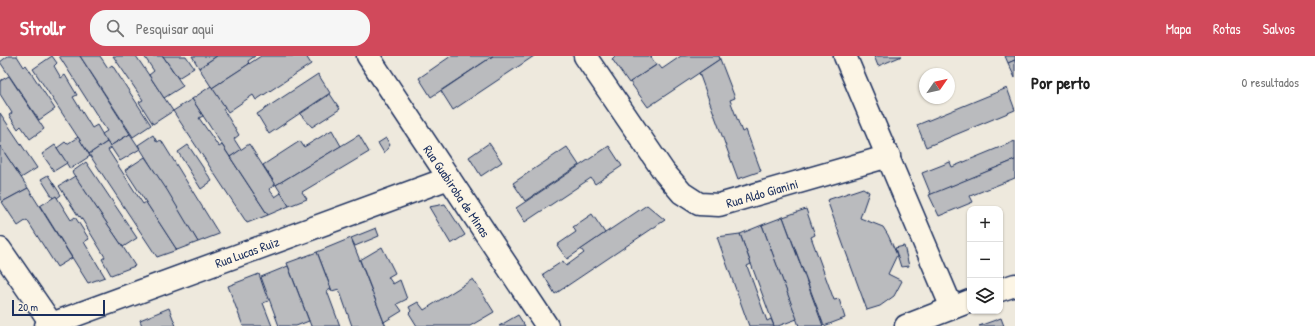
<!DOCTYPE html>
<html lang="pt">
<meta charset="utf-8">
<style>
:root{--surface:#fff;--page:#f6f6f6;--text:#222;--muted:#767676;--line:#e0e0e0;--accent:#d1495b}
body{margin:0;font-family:"Patrick Hand",sans-serif;background:var(--page);color:var(--text)}
.controls{position:absolute;right:12px;bottom:12px;display:grid;overflow:hidden;border-radius:8px;box-shadow:0 1px 3px #0004}
.controls button{width:36px;height:36px;display:grid;place-items:center;padding:0;border:0;border-bottom:1px solid var(--line);background:var(--surface);color:var(--text);font:20px sans-serif}
.compass{position:absolute;left:919px;top:12px;width:36px;height:36px;border-radius:50%;background:var(--surface);box-shadow:0 1px 3px #0004;rotate:56deg}
.scale{position:absolute;left:12px;bottom:10px;width:93px;box-sizing:border-box;padding-left:4px;border:2px solid #1b2f5e;border-top:0;font-size:11px;line-height:14px;white-space:nowrap;color:#1b2f5e;-webkit-text-stroke:3px #fcf5e5;paint-order:stroke}
.list{margin:0;padding:0;list-style:none}
h2{display:flex;justify-content:space-between;align-items:center;height:52px;margin:0;padding:0 16px;font-size:17px}
h2 small{font-size:13px;font-weight:400;color:var(--muted)}
.icon{flex:none;width:22px;height:22px;fill:none;stroke:currentColor;stroke-width:2;stroke-linecap:round;stroke-linejoin:round}
.map{position:relative;flex:none;width:1015px;height:270px;overflow:hidden}
header{display:flex;align-items:center;gap:24px;box-sizing:border-box;height:56px;padding:0 20px;background:var(--accent);color:#fff}
header strong{font-size:19px}
nav{display:flex;gap:22px;margin-inline-start:auto;font-size:14px}
.search{width:280px;height:36px;background:var(--page);display:flex;align-items:center;gap:10px;box-sizing:border-box;padding:0 14px;border-radius:16px;color:var(--muted);font-size:15px}
main{display:flex}
aside{flex:1;background:var(--surface)}
.map>svg:first-child{display:block}
.building{fill:#babbbe;stroke:#1b2f5e}
.lines{fill:none;stroke-linecap:round;stroke-linejoin:round}
.street-casing{stroke:#1b2f5e;stroke-width:25}
.secondary-casing{stroke:#1b2f5e;stroke-width:25}
.street{stroke:#fcf5e5;stroke-width:22}
.secondary{stroke:#fcf5e5;stroke-width:22}
.labels{text-anchor:middle;stroke-width:3;stroke-linejoin:round;paint-order:stroke}
.street-label{font-size:13px;fill:#1b2f5e;stroke:#fcf5e5}
</style>
<header>
<strong>Strollr</strong>
<div class="search"><svg class="icon" aria-label="search" viewBox="0 0 24 24"><circle cx="10" cy="10" r="6"/><path d="M15 15l6 6"/></svg>Pesquisar aqui</div>
<nav><a>Mapa</a><a>Rotas</a><a>Salvos</a></nav>
</header>
<main>
<div class="map">
<svg width="1015" height="270" viewBox="0 0 1015 270">
<rect width="100%" height="100%" fill="#eee9dd"/>
<filter id="ink" filterUnits="userSpaceOnUse"><feTurbulence type="fractalNoise" baseFrequency=".025" numOctaves="2"/><feDisplacementMap in="SourceGraphic" scale="8" xChannelSelector="R" yChannelSelector="G"/><feConvolveMatrix kernelMatrix="1 2 1 2 8 2 1 2 1" color-interpolation-filters="sRGB"/></filter>
<g filter="url(#ink)">
<g class="building">
<polygon points="8,0 17,0 24,11 26,9 55,53 39,64 0,6"/>
<polygon points="52,0 57,7 54,10 61,22 65,19 77,39 73,41 92,72 97,69 107,86 89,98 33,13"/>
<polygon points="59,0 80,0 130,78 110,90 102,78 107,75"/>
<polygon points="80,0 100,0 108,12 112,9 151,69 133,81"/>
<polygon points="113,0 136,0 173,55 153,68 139,46 143,44"/>
<polygon points="144,0 163,0 183,30 164,42 149,19 154,15"/>
<polygon points="163,0 186,0 194,12 178,22"/>
<polygon points="192,0 217,0 199,12"/>
<polygon points="217,0 255,0 248,5 249,8 212,32 199,12"/>
<polygon points="261,0 306,0 311,8 256,44 253,39 228,56 212,32"/>
<polygon points="451,0 493,0 431,41 419,22"/>
<polygon points="493,0 534,0 453,54 441,35"/>
<polygon points="615,0 652,0 651,1 656,9 629,27 612,3"/>
<polygon points="681,0 719,0 720,3 648,51 630,26 658,8 662,13"/>
<polygon points="874,0 902,0 878,10"/>
<polygon points="1005,0 1015,0 1015,4 1008,7"/>
<polygon points="720,3 735,42 730,44 742,76 746,74 761,115 738,123 699,17"/>
<polygon points="1015,4 1015,22 1008,7"/>
<polygon points="318,18 330,37 269,78 257,58"/>
<polygon points="9,20 44,73 30,83 21,70 18,73 9,59 12,57 0,38 0,25"/>
<polygon points="211,30 225,51 223,53 239,79 234,83 241,94 230,101 192,43"/>
<polygon points="1007,32 1015,54 926,91 917,69"/>
<polygon points="330,38 340,53 312,71 300,58"/>
<polygon points="192,43 203,60 199,62 219,91 222,89 268,159 247,167 173,55"/>
<polygon points="0,57 37,112 21,122 0,90"/>
<polygon points="332,74 341,90 276,129 263,109 300,85 304,91"/>
<polygon points="130,78 140,93 120,105 110,90"/>
<polygon points="153,79 157,86 161,84 219,178 198,186 138,89"/>
<polygon points="359,79 369,96 302,136 307,143 289,150 276,129"/>
<polygon points="78,81 90,100 70,113 57,92 65,86 67,88"/>
<polygon points="386,82 390,89 384,97 378,87"/>
<polygon points="1015,85 1015,104 931,139 922,117 950,106 952,111"/>
<polygon points="107,86 111,92 108,94 143,148 146,146 177,194 157,201 89,98"/>
<polygon points="489,87 502,106 481,120 469,101"/>
<polygon points="249,88 275,129 269,133 275,141 281,137 289,150 268,159 230,101"/>
<polygon points="55,89 67,107 54,115 42,98"/>
<polygon points="188,89 212,125 201,133 178,96"/>
<polygon points="0,90 28,132 2,146 0,143"/>
<polygon points="609,90 622,110 595,128 591,122 525,166 516,152"/>
<polygon points="567,91 579,109 525,145 513,127"/>
<polygon points="145,101 167,134 198,186 177,194 125,114"/>
<polygon points="1015,104 1015,122 970,140 973,146 939,160 929,139"/>
<polygon points="86,106 137,182 123,191 72,116"/>
<polygon points="48,119 61,139 57,142 53,142 41,123"/>
<polygon points="75,120 123,191 135,210 111,219 102,203 105,201 80,160 79,161 59,130"/>
<polygon points="28,132 72,202 57,211 27,164 18,170 2,146"/>
<polygon points="863,132 869,136 860,162 883,171 888,179 897,199 888,218 902,225 894,240 880,250 867,254 827,144"/>
<polygon points="56,140 71,164 75,161 89,183 84,186 105,221 88,227 40,150"/>
<polygon points="445,148 465,179 451,188 429,151"/>
<polygon points="647,149 665,164 555,238 543,218 563,205 566,210 584,197 581,193"/>
<polygon points="806,153 815,179 811,181 834,244 839,243 845,262 824,270 783,161"/>
<polygon points="592,158 605,177 567,203 557,189 576,176 573,171"/>
<polygon points="783,161 823,270 799,270 762,169"/>
<polygon points="762,169 797,263 778,270 774,270 740,178"/>
<polygon points="376,172 379,180 355,190 351,182"/>
<polygon points="740,178 751,208 747,210 767,265 771,263 774,270 749,270 717,181"/>
<polygon points="351,182 384,266 386,270 352,270 339,233 332,235 317,196"/>
<polygon points="904,190 909,210 901,211 895,192"/>
<polygon points="382,191 395,217 388,221 393,228 400,224 407,243 397,248 402,255 384,266 360,204"/>
<polygon points="317,196 331,233 327,235 340,270 311,270 287,207"/>
<polygon points="288,210 309,265 296,270 279,270 261,221"/>
<polygon points="259,218 268,245 263,247 272,270 243,270 228,230"/>
<polygon points="473,223 494,256 470,270 417,270 409,257 411,255 409,251 418,246 424,254"/>
<polygon points="169,252 176,270 142,270 140,264"/>
<polygon points="518,259 525,270 499,270"/>
<polygon points="1001,262 1004,270 979,270"/>
</g>
<g class="lines">
<g class="street-casing">
<g id="street">
<polyline points="585,0 664,116 682,137 699,148 719,149 889,100"/>
<polyline points="845,0 952,252"/>
<polyline points="0,193 51,267"/>
<polyline points="46,270 449,122"/>
</g>
</g>
<g class="secondary-casing">
<g id="secondary">
<polyline points="368,0 547,270"/>
<polyline points="1000,234 1015,229"/>
<polyline points="906,270 970,245"/>
</g>
</g>
<use href="#street" class="street"/>
<use href="#secondary" class="secondary"/>
</g>
</g>
<g class="labels">
<g class="street-label">
<text transform="translate(457 135) rotate(56)" y="5">Rua Guabiroba de Minas</text>
<text transform="translate(762 137) rotate(-16)" y="5">Rua Aldo Gianini</text>
<text transform="translate(247 196) rotate(-20)" y="5">Rua Lucas Ruiz</text>
</g>
</g>
</svg>
<div class="controls">
<button>+</button>
<button>−</button>
<button><svg class="icon" aria-label="layers" viewBox="0 0 24 24"><path d="M12 4l9 5-9 5-9-5zM3 14l9 5 9-5"/></svg></button>
</div>
<svg class="compass" viewBox="-18 -18 36 36"><path d="M0-13l5 13h-10z" fill="#e53935"/><path d="M0 13l5-13h-10z" fill="#767676"/></svg>
<div class="scale">20 m</div>
</div>
<aside>
<h2>Por perto<small>0 resultados</small></h2>
<ul class="list">
</ul>
</aside>
</main>
